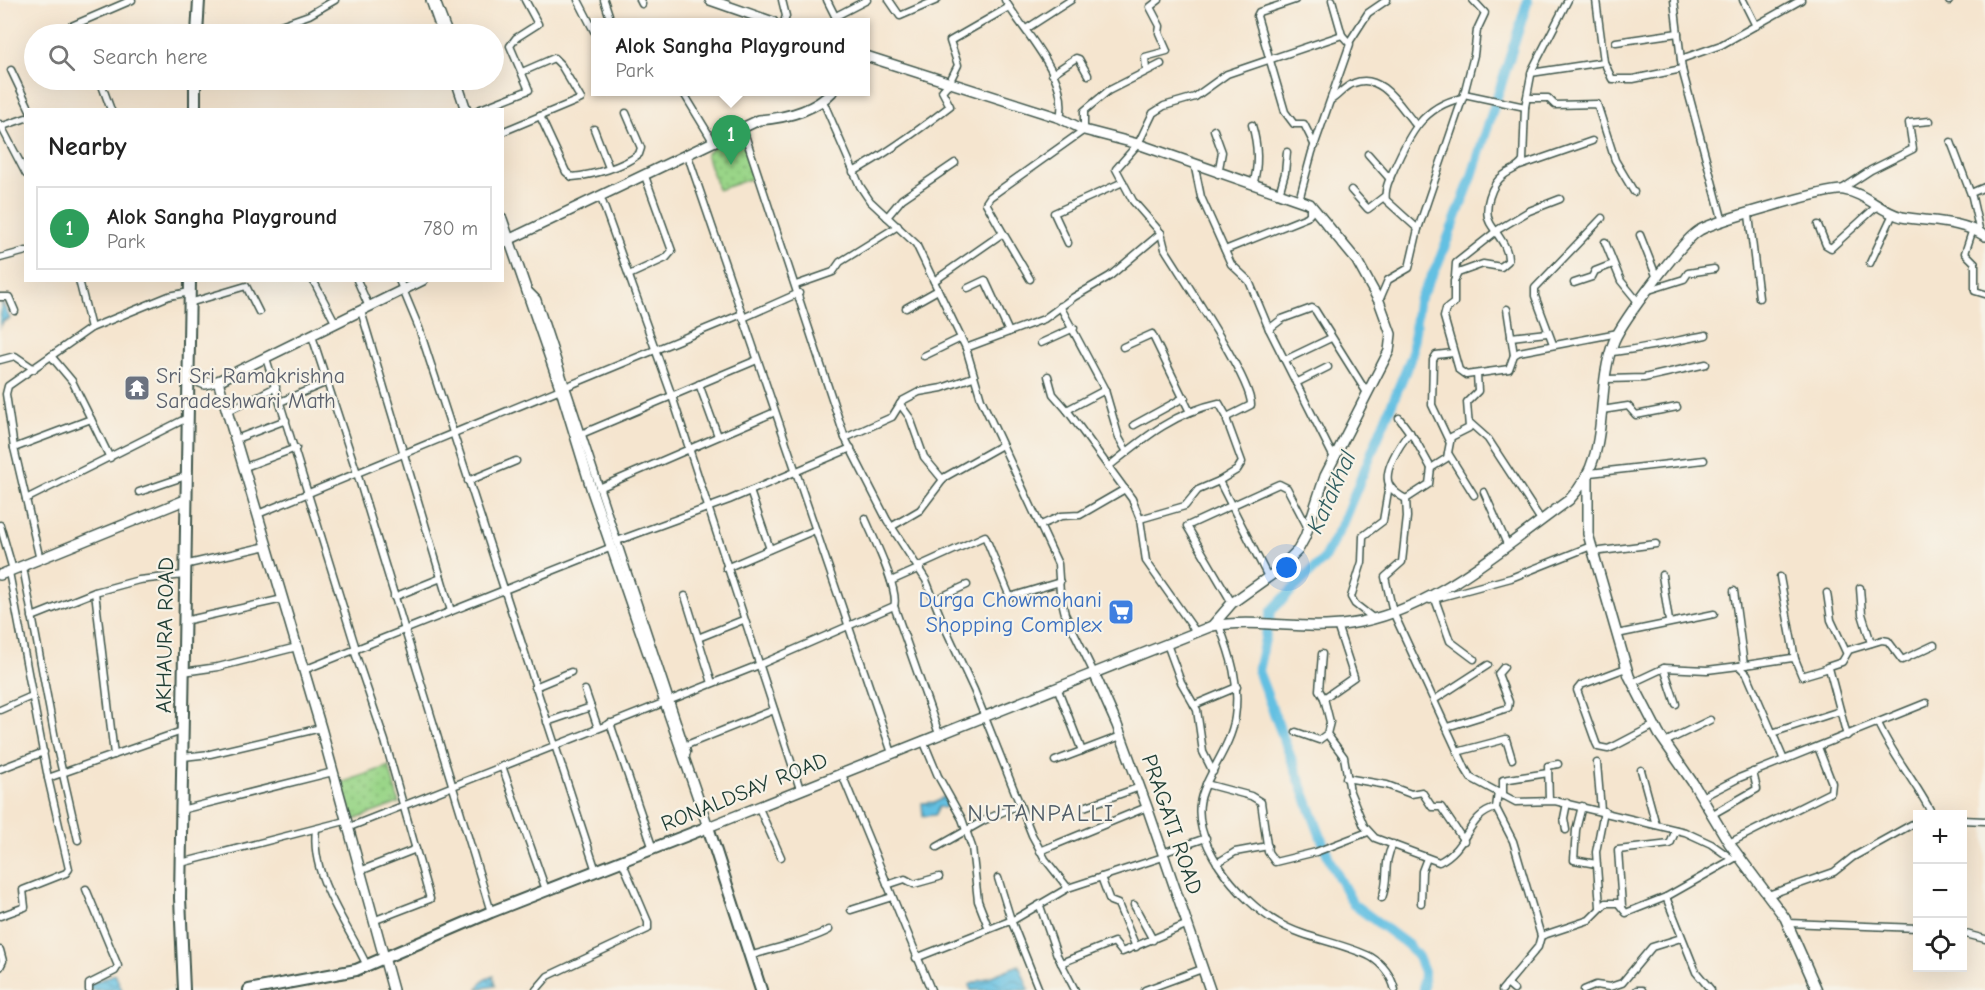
<!DOCTYPE html>
<meta charset="utf-8">
<style>
:root{--surface:#fff;--page:#f2f2f2;--text:#222;--muted:#767676;--line:#e0e0e0;--accent:#b45309}
body{margin:0;font-family:"Comic Neue",sans-serif;background:var(--page);color:var(--text)}
.controls{position:absolute;right:18px;bottom:18px;display:grid;overflow:hidden;border-radius:0px;box-shadow:0 6px 24px #0002}
.controls button{width:54px;height:54px;display:grid;place-items:center;padding:0;border:0;border-bottom:2px solid var(--line);background:var(--surface);color:var(--text);font:30px sans-serif}
.you{position:absolute;left:1287px;top:568px;width:21px;height:21px;margin:-15px;border:4px solid #fff;border-radius:50%;background:#1a73e8;box-shadow:0 0 0 9px #1a73e833}
.badge{display:grid;place-items:center;width:39px;height:39px;border-radius:50%;background:var(--accent);color:#fff;font-size:20px;font-weight:700}
.pin{position:absolute;translate:-50% -50px;filter:drop-shadow(0 2px 3px #0008)}
.pin::after{content:'';position:absolute;top:32px;width:21px;height:18px;background:inherit;clip-path:polygon(0 0,100% 0,50% 100%)}
.popup{position:absolute;left:591px;top:18px;width:279px;height:78px;box-sizing:border-box;display:grid;place-content:center;border-radius:0px;background:var(--surface);filter:drop-shadow(0 2px 4px #0005);font-size:20px;white-space:nowrap;color:var(--muted)}
.popup b{font-size:22px;color:var(--text)}
.popup::after{content:'';position:absolute;left:50%;top:100%;margin-left:-12px;border:12px solid transparent;border-top-color:var(--surface)}
.list{margin:0;padding:0;list-style:none}
h2{display:flex;justify-content:space-between;align-items:center;height:78px;margin:0;padding:0 24px;font-size:26px}
h2 small{font-size:20px;font-weight:400;color:var(--muted)}
.list li{display:grid;grid-template-columns:39px 1fr auto;gap:18px;align-items:center;box-sizing:border-box;height:84px;margin:0 12px 12px;padding:0 12px;border:2px solid var(--line);border-radius:0px}
.list b{display:block;font-size:22px;white-space:nowrap}
.list p{margin:0;font-size:20px;white-space:nowrap;color:var(--muted)}
.list em{font-size:20px;font-style:normal;color:var(--muted)}
.icon{flex:none;width:33px;height:33px;fill:none;stroke:currentColor;stroke-width:2;stroke-linecap:round;stroke-linejoin:round}
.map{position:relative;flex:none;width:1985px;height:990px;overflow:hidden}
.search{position:absolute;background:var(--surface);box-shadow:0 6px 24px #0002;left:24px;top:24px;width:480px;height:66px;display:flex;align-items:center;gap:15px;box-sizing:border-box;padding:0 21px;border-radius:33px;color:var(--muted);font-size:22px}
.panel{position:absolute;background:var(--surface);box-shadow:0 6px 24px #0002;left:24px;top:108px;width:480px;height:174px;border-radius:0px}
.map>svg:first-child{display:block}
.park{fill:url(#park-dots);stroke:#5c895e;stroke-width:1.5}
.water{fill:url(#water-waves);stroke:#427e8b;stroke-width:1.5}
.lines{fill:none;stroke-linecap:round;stroke-linejoin:round}
.river{stroke:#64c0e2;stroke-width:10}
.street-casing{stroke:#3f564b;stroke-width:9}
.secondary-casing{stroke:#3f564b;stroke-width:12}
.primary-casing{stroke:#3f564b;stroke-width:14}
.street{stroke:#fff;stroke-width:6}
.secondary{stroke:#fff;stroke-width:9}
.primary{stroke:#fff;stroke-width:10}
.labels{text-anchor:middle;stroke-width:4.5;stroke-linejoin:round;paint-order:stroke}
.worship-label{font-size:22px;fill:#5b616d;stroke:#f7f3e8;text-anchor:start}
.shop-label{font-size:22px;fill:#366cbe;stroke:#f7f3e8;text-anchor:end}
.street-label{font-size:22px;fill:#1f3d34;stroke:#f7f3e8}
.water-label{font-size:24px;font-style:italic;fill:#305e60;stroke:#f7f3e8}
.neighbourhood-label{font-size:24px;letter-spacing:1.5px;fill:#525e68;stroke:#f7f3e8}
</style>
<div class="map">
<svg width="1985" height="990" viewBox="0 0 1985 990">
<defs>
<pattern id="park-dots" width="8" height="8" patternUnits="userSpaceOnUse" patternTransform="scale(1.5)"><rect width="8" height="8" fill="#9ad588"/><path d="M2 2h.1M6 6h.1" fill="none" stroke="#7dae70" stroke-width="1.8" stroke-linecap="round"/></pattern>
<pattern id="water-waves" width="16" height="10" patternUnits="userSpaceOnUse" patternTransform="scale(1.5)"><rect width="16" height="10" fill="#64c0e2"/><path d="M0 5q4-4 8 0t8 0" fill="none" stroke="#529db8"/></pattern>
</defs>
<rect width="100%" height="100%" fill="#f7f3e8"/>
<filter id="ink" filterUnits="userSpaceOnUse"><feTurbulence type="fractalNoise" baseFrequency=".0167" numOctaves="2"/><feDisplacementMap in="SourceGraphic" scale="12" xChannelSelector="R" yChannelSelector="G"/><feConvolveMatrix kernelMatrix="1 2 1 2 8 2 1 2 1" color-interpolation-filters="sRGB"/></filter>
<filter id="wash" filterUnits="userSpaceOnUse"><feTurbulence type="fractalNoise" baseFrequency=".008" numOctaves="4" result="noise"/><feDisplacementMap in="SourceGraphic" scale="24" xChannelSelector="R" yChannelSelector="G"/><feGaussianBlur stdDeviation="1.35" result="paint"/><feColorMatrix in="noise" values="0 0 0 0 0 0 0 0 0 0 0 0 0 0 0 0 0 1.4 0 .05"/><feComposite in="paint" operator="in"/></filter>
<g filter="url(#wash)">
<rect width="100%" height="100%" fill="#f5e5cf"/>
<g class="park">
<polygon points="740,134 756,177 718,190 706,154 716,145"/>
<polygon points="389,766 399,803 353,820 341,783"/>
</g>
<g class="water">
<polygon points="2,302 10,319 4,321 0,327"/>
<polygon points="943,797 948,797 949,804 944,808 939,807 935,815 923,816 922,803 936,802"/>
<polygon points="1019,965 1029,990 971,990 969,985"/>
<polygon points="115,974 122,990 90,990 88,985"/>
<polygon points="493,976 495,986 478,989 483,980"/>
</g>
<g class="lines">
<polyline class="river" points="1423,990 1424,972 1418,957 1408,945 1353,904 1330,861 1258,671 1271,611 1323,560 1340,529 1412,355 1418,302 1437,266 1471,179 1528,0"/>
</g>
</g>
<g filter="url(#ink)">
<g class="lines">
<g class="street-casing">
<g id="street">
<polyline points="436,0 449,34"/>
<polyline points="578,0 594,31"/>
<polyline points="604,0 609,15"/>
<polyline points="640,0 642,4"/>
<polyline points="782,0 786,16 784,22"/>
<polyline points="827,0 838,22"/>
<polyline points="889,0 900,16 937,0"/>
<path d="M 1005,0 C 1024,33 1070,77 1060,118"/>
<polyline points="1295,0 1259,12 1257,16 1285,112 1294,124 1304,124 1315,146"/>
<polyline points="1473,0 1485,13 1477,30 1474,55 1464,94 1525,107"/>
<path d="M 1568,0 L 1532,70 L 1525,107 L 1523,161 C 1519,169 1510,170 1504,175 C 1491,184 1483,209 1490,223 C 1497,235 1509,247 1508,261 L 1501,267 L 1483,264 L 1458,273 L 1454,281 L 1454,303 L 1446,309 L 1444,317 L 1459,370 L 1466,375 L 1509,369 L 1514,355 L 1519,352 L 1618,333"/>
<polyline points="1596,0 1604,62 1612,79 1633,79 1682,69"/>
<polyline points="1674,0 1682,69 1723,222"/>
<polyline points="1743,0 1756,26"/>
<polyline points="1949,0 1949,1"/>
<polyline points="836,16 867,0"/>
<polyline points="1026,29 1071,0"/>
<polyline points="60,31 132,0"/>
<polyline points="255,34 309,15 335,0"/>
<polyline points="1350,41 1368,13 1387,0"/>
<polyline points="1616,42 1678,33"/>
<polyline points="1681,59 1721,45 1801,0"/>
<polyline points="11,70 30,110"/>
<polyline points="1146,70 1145,57 1167,51 1159,33 1160,26 1150,7 1159,0"/>
<polyline points="1531,73 1604,62"/>
<polyline points="1052,74 1076,58 1079,59 1088,75"/>
<polyline points="100,80 111,110"/>
<polyline points="683,92 714,143"/>
<polyline points="1527,98 1548,98 1555,105 1597,104 1615,160 1634,192"/>
<path d="M 1331,100 C 1339,95 1345,86 1354,83 C 1382,72 1400,107 1416,125"/>
<polyline points="823,101 860,186 870,201 916,244 966,348 981,399 1058,564 1060,593 1065,614 1094,673"/>
<polyline points="478,110 529,90 510,46 516,38 538,24 525,0"/>
<path d="M 540,116 L 566,172 L 572,177 C 593,175 623,167 639,154 L 641,148 L 626,113"/>
<polyline points="0,124 26,174"/>
<path d="M 1252,125 C 1258,145 1259,165 1253,185"/>
<polyline points="0,127 26,118"/>
<polyline points="594,129 609,168"/>
<polyline points="743,129 845,438 887,520 926,580 943,623 974,690 1032,835 1045,859 1068,888"/>
<polyline points="1214,130 1222,152 1218,174"/>
<polyline points="502,132 581,99 561,65 554,58 522,72"/>
<polyline points="1951,142 1972,197 1980,233"/>
<polyline points="1368,154 1390,179"/>
<polyline points="688,156 892,753"/>
<polyline points="1194,163 1201,197 1231,264 1249,281 1269,329 1334,458"/>
<polyline points="1520,166 1592,141"/>
<path d="M 853,172 C 888,153 919,130 950,106 L 942,91 L 949,83 L 958,65 L 950,41 L 1009,7"/>
<polyline points="1842,189 1871,170 1913,149 1909,123 1930,121"/>
<polyline points="1351,190 1368,209 1385,196"/>
<polyline points="1971,193 1985,187"/>
<polyline points="1279,194 1285,173 1287,152"/>
<polyline points="601,198 672,396 800,789"/>
<polyline points="1299,200 1312,152 1350,44 1342,35 1332,0"/>
<polyline points="1749,215 1759,298"/>
<polyline points="887,217 902,199 955,163"/>
<polyline points="1818,225 1826,245 1831,248 1877,206"/>
<path d="M 1418,229 L 1386,200 C 1384,189 1390,178 1394,169 C 1409,135 1423,106 1462,98"/>
<polyline points="1973,229 1965,253 1975,263 1975,291 1985,294"/>
<polyline points="1003,233 1030,279"/>
<polyline points="1640,235 1657,278"/>
<polyline points="1605,242 1621,281 1639,303"/>
<polyline points="1068,243 1054,213 1123,182"/>
<polyline points="1225,250 1307,217 1310,214 1310,205"/>
<polyline points="0,258 26,251"/>
<polyline points="1870,263 1893,214"/>
<polyline points="629,275 666,258 672,251 645,176"/>
<polyline points="1455,277 1456,263 1499,229 1529,211 1560,199"/>
<polyline points="79,280 91,328"/>
<polyline points="313,280 336,324"/>
<polyline points="357,280 369,307"/>
<polyline points="399,280 419,328 596,871"/>
<polyline points="934,281 1003,233 986,203 990,197 1084,130 1084,111 1108,91 1161,64"/>
<polyline points="1574,283 1592,277 1595,271 1613,264"/>
<polyline points="796,285 833,272 840,262 898,226"/>
<polyline points="968,288 985,280 1009,332"/>
<polyline points="527,289 537,299 687,752 685,759"/>
<polyline points="1649,290 1684,279 1688,273 1714,269"/>
<polyline points="0,297 9,297 15,311"/>
<polyline points="1379,301 1388,280 1409,268 1418,229 1464,94"/>
<polyline points="189,303 246,286 259,312"/>
<polyline points="1060,306 1105,390 1067,410 1132,499 1140,519 1146,561 1196,632"/>
<polyline points="906,308 938,290"/>
<polyline points="1507,309 1514,355"/>
<polyline points="361,311 451,611"/>
<polyline points="743,318 799,293"/>
<polyline points="1269,329 1282,319 1312,308 1315,310 1367,393"/>
<polyline points="312,336 357,473 491,912"/>
<polyline points="1511,337 1547,333"/>
<polyline points="1041,343 1074,328"/>
<polyline points="1553,344 1535,296 1535,288 1602,218"/>
<polyline points="1123,347 1152,334 1189,410"/>
<polyline points="966,348 1044,319 1074,297 1110,276 1161,233"/>
<path d="M 1611,352 C 1645,349 1673,341 1706,335"/>
<polyline points="51,356 72,381 91,419"/>
<polyline points="924,356 961,338"/>
<polyline points="266,358 356,649"/>
<polyline points="0,360 15,356 34,369"/>
<polyline points="1285,360 1331,338"/>
<polyline points="1477,374 1478,391 1467,402 1469,428 1451,437 1447,458 1431,468 1429,484 1406,499 1407,517 1402,562 1385,577 1393,612 1466,770 1471,778 1516,802 1555,801 1685,832 1711,844 1732,859"/>
<polyline points="1048,376 1053,394 1067,410"/>
<polyline points="1607,379 1644,378 1706,364"/>
<polyline points="1296,383 1328,367"/>
<polyline points="699,384 718,436"/>
<polyline points="1105,390 1119,438 1127,452"/>
<polyline points="280,402 327,382"/>
<polyline points="900,404 910,418 924,457 943,480"/>
<polyline points="1602,410 1628,406 1636,415 1677,407"/>
<polyline points="228,411 276,387"/>
<polyline points="1399,418 1416,441 1431,468"/>
<polyline points="1470,423 1488,439 1541,520"/>
<polyline points="1134,425 1185,397"/>
<polyline points="579,435 757,360"/>
<polyline points="845,438 892,417 902,401 919,392 942,388 973,377"/>
<polyline points="236,439 286,420"/>
<polyline points="1449,441 1432,405 1433,360 1436,355 1453,353"/>
<polyline points="14,448 6,394 8,386 91,328 169,296 190,292"/>
<polyline points="1448,453 1474,495"/>
<polyline points="245,467 296,448"/>
<path d="M 1108,467 C 1144,438 1173,413 1219,403 L 1227,417"/>
<polyline points="1590,473 1704,460"/>
<polyline points="468,481 516,461"/>
<polyline points="599,488 775,412"/>
<polyline points="750,491 770,549"/>
<polyline points="139,492 186,476"/>
<polyline points="1484,492 1507,544"/>
<polyline points="26,499 14,448 91,419 110,458"/>
<path d="M 1406,499 C 1400,496 1394,492 1390,486 C 1381,472 1401,443 1410,432"/>
<polyline points="258,514 742,314"/>
<polyline points="1140,519 1185,506 1198,490 1219,481"/>
<polyline points="0,525 13,570"/>
<polyline points="1041,525 1061,516 1080,515 1125,489"/>
<polyline points="891,527 920,510 945,477 1002,445"/>
<polyline points="617,541 729,500 851,448"/>
<polyline points="1593,552 1656,544"/>
<polyline points="40,560 26,499 187,418"/>
<polyline points="184,565 267,546"/>
<polyline points="919,566 985,536 1010,597 1060,582"/>
<polyline points="23,567 56,744 78,840"/>
<polyline points="726,568 815,530"/>
<polyline points="1662,575 1669,621"/>
<path d="M 1268,577 L 1219,481 L 1237,470 L 1242,462 L 1227,421 L 1227,417 L 1251,405 C 1252,380 1182,277 1165,249 L 1161,233 L 1133,201 L 1116,169 L 1138,144 L 1153,113 L 1164,106 L 1195,97 L 1227,74 L 1342,35"/>
<polyline points="1780,577 1795,659"/>
<polyline points="891,581 920,568"/>
<polyline points="1860,588 1862,614 1871,643"/>
<polyline points="1734,591 1744,665"/>
<polyline points="95,592 139,580 184,575"/>
<polyline points="1827,593 1831,620 1846,652"/>
<polyline points="685,596 712,683"/>
<polyline points="394,597 441,578"/>
<polyline points="1435,599 1450,641 1474,659"/>
<polyline points="934,600 967,585"/>
<polyline points="1430,600 1511,578 1591,546"/>
<polyline points="1232,603 1187,526 1279,484 1287,488 1308,528"/>
<polyline points="894,606 939,734"/>
<polyline points="32,617 95,592 114,755"/>
<polyline points="1373,618 1355,604 1351,597 1362,562 1363,536 1383,521 1389,485"/>
<polyline points="184,621 283,599"/>
<path d="M 1219,625 C 1231,656 1240,683 1235,717 C 1231,745 1212,767 1203,792 C 1185,838 1240,901 1277,922 C 1305,939 1341,942 1371,957 C 1384,965 1391,975 1395,990"/>
<path d="M 1337,625 L 1354,677 L 1324,698 L 1330,722 L 1327,734 L 1344,757 L 1350,792 L 1364,826 L 1375,838 L 1439,862 C 1469,847 1467,815 1496,808"/>
<polyline points="1617,634 1714,614"/>
<polyline points="698,638 743,620"/>
<polyline points="1167,644 1181,682 1197,710 1203,752 1213,772"/>
<polyline points="354,650 385,741 430,899 373,921"/>
<polyline points="1322,654 1319,690 1324,698"/>
<polyline points="1739,666 1792,658 1795,659 1802,676 1829,668 1847,736"/>
<polyline points="1827,667 1842,662 1849,650 1882,640 1888,641 1902,660 1934,645"/>
<polyline points="1626,668 1581,685 1577,690 1596,743 1598,747 1608,749 1615,746 1655,725"/>
<polyline points="1664,668 1676,704"/>
<polyline points="304,670 612,547"/>
<polyline points="183,672 218,667 297,647"/>
<polyline points="1632,683 1664,668 1707,670 1739,666 1747,674 1784,760"/>
<polyline points="535,687 571,672"/>
<polyline points="1057,687 1082,751"/>
<polyline points="585,690 598,728"/>
<polyline points="1434,700 1488,665"/>
<polyline points="1194,705 1237,687"/>
<polyline points="0,710 32,696"/>
<polyline points="547,722 591,707"/>
<polyline points="610,723 653,849"/>
<path d="M 1878,723 C 1892,755 1916,782 1932,814"/>
<polyline points="1447,727 1508,708 1509,702 1498,674 1504,667"/>
<polyline points="1296,732 1319,740 1327,734"/>
<polyline points="1772,733 1840,711"/>
<polyline points="923,740 938,776 962,819 972,847 978,901 989,929"/>
<polyline points="1665,742 1710,720"/>
<polyline points="684,746 774,710"/>
<polyline points="1457,752 1506,739 1512,759"/>
<polyline points="183,757 210,754 321,728"/>
<polyline points="1055,761 1121,736"/>
<polyline points="1597,763 1601,810"/>
<polyline points="502,766 546,890"/>
<polyline points="0,769 44,752"/>
<polyline points="1641,770 1656,825"/>
<polyline points="841,772 931,990"/>
<polyline points="48,778 182,731"/>
<polyline points="1346,778 1387,785 1411,794 1422,792 1432,807 1441,807 1464,841"/>
<polyline points="1206,784 1251,796 1261,802 1268,852 1275,862 1316,852 1368,832"/>
<polyline points="1498,792 1496,808 1513,841 1541,936 1538,947 1502,990"/>
<polyline points="1503,796 1503,780 1548,773"/>
<polyline points="1702,797 1739,778 1926,703"/>
<polyline points="1549,800 1548,766 1558,764"/>
<polyline points="758,806 781,857"/>
<polyline points="1582,806 1576,830 1574,860 1596,864"/>
<polyline points="1084,807 1140,787"/>
<polyline points="181,810 333,772"/>
<polyline points="1713,814 1757,789 1753,772"/>
<polyline points="1962,820 1985,821"/>
<path d="M 347,828 L 759,665 L 894,606 C 900,591 872,535 865,518"/>
<path d="M 316,829 C 310,878 348,924 367,966"/>
<polyline points="1566,830 1564,818 1567,803"/>
<polyline points="1729,843 1831,792 1832,783 1818,747"/>
<polyline points="937,847 983,821 1018,805"/>
<polyline points="1040,851 1147,807"/>
<polyline points="1162,853 1206,838"/>
<polyline points="181,863 345,821"/>
<polyline points="1217,863 1235,852 1268,846"/>
<polyline points="360,871 416,849"/>
<polyline points="1101,877 1110,901 1118,904 1136,947"/>
<polyline points="998,878 1011,920 1039,990"/>
<polyline points="887,885 905,879 914,884 939,877"/>
<polyline points="86,889 118,966 115,971 89,984 89,990"/>
<polyline points="1768,895 1834,872 1853,857 1918,821"/>
<polyline points="1666,897 1696,972 1711,990"/>
<path d="M 1382,898 C 1390,877 1382,865 1393,844"/>
<polyline points="1421,903 1422,871 1427,858"/>
<polyline points="1134,905 1153,940"/>
<polyline points="1040,906 1057,955 1075,990"/>
<polyline points="1622,906 1618,850 1670,844 1676,830"/>
<polyline points="1600,907 1596,852 1604,811"/>
<polyline points="851,910 892,897"/>
<polyline points="0,916 25,907 23,890 66,873 69,869 48,778 9,572"/>
<polyline points="1788,923 1918,928"/>
<polyline points="1962,933 1985,939"/>
<polyline points="1541,936 1589,920 1606,903 1618,903 1626,913 1666,897 1735,858"/>
<polyline points="0,950 3,961 0,967"/>
<path d="M 750,956 C 776,947 804,943 829,930"/>
<polyline points="916,958 1015,919 1068,888 1163,857"/>
<polyline points="1061,963 1114,942 1122,952 1188,924"/>
<polyline points="1507,984 1514,990"/>
<polyline points="536,990 548,976 648,929 648,922 622,861"/>
<polyline points="1145,990 1202,969"/>
<polyline points="1584,990 1596,985 1610,987 1622,983 1652,947 1681,938"/>
<polyline points="1637,990 1642,990"/>
</g>
</g>
<g class="secondary-casing">
<g id="secondary">
<polyline points="431,0 443,34"/>
<polyline points="710,0 773,22"/>
<polyline points="866,56 1060,118 1084,130 1138,144 1310,204 1357,261 1379,301 1391,334 1389,351 1325,476 1305,537 1298,550 1277,571 1232,603 1212,626"/>
<polyline points="456,80 466,110"/>
<path d="M 502,219 L 561,390 L 592,491 L 708,827 L 1212,626 C 1257,618 1303,631 1349,624 C 1433,612 1502,548 1569,500 C 1614,454 1593,395 1614,341 C 1622,322 1682,240 1700,230 C 1715,221 1829,188 1844,190 C 1865,193 1881,212 1902,217 C 1930,222 1961,220 1985,236"/>
<path d="M 502,243 L 759,120 C 784,118 814,111 832,92"/>
<polyline points="188,377 205,384 218,381 423,280"/>
<polyline points="218,381 321,728 393,990"/>
<polyline points="1588,477 1588,534 1629,676 1659,734 1693,783 1729,843 1785,918 1817,990"/>
<polyline points="0,575 185,500"/>
<polyline points="1094,673 1117,725 1147,807 1210,990"/>
</g>
</g>
<g class="primary-casing">
<g id="primary">
<polyline points="197,34 199,0"/>
<polyline points="195,110 195,80"/>
<polyline points="184,990 180,898 190,280"/>
<polyline points="249,990 356,970 491,912 708,827 761,990"/>
</g>
</g>
<use href="#street" class="street"/>
<use href="#secondary" class="secondary"/>
<use href="#primary" class="primary"/>
</g>
</g>
<defs>
<g id="temple-square" transform="scale(1.35)"><rect x="-9" y="-9" width="18" height="18" rx="4" fill="#6b7280" stroke="#f7f3e8"/><path d="M0-6L5-2H3V0L6.5 2.5H4V6H1.5V3h-3V6H-4V2.5H-6.5L-3 0V-2H-5Z" fill="#fff"/></g>
<g id="supermarket-square" transform="scale(1.35)"><rect x="-9" y="-9" width="18" height="18" rx="4" fill="#3f7fe0" stroke="#f7f3e8"/><path d="M-6-5.5h2.5l.6 2H6L4.5 2H-2.5L-4.4-4H-6ZM-1.5 3.2a1.3 1.3 0 1 0 .1 0ZM3 3.2a1.3 1.3 0 1 0 .1 0Z" fill="#fff"/></g>
</defs>
<g fill-rule="evenodd">
<use href="#temple-square" x="137" y="388"/>
<use href="#supermarket-square" x="1121" y="612"/>
</g>
<g class="labels">
<g class="worship-label">
<text x="156" y="383">Sri Sri Ramakrishna<tspan x="156" dy="25">Saradeshwari Math</tspan></text>
</g>
<g class="shop-label">
<text x="1102" y="607">Durga Chowmohani<tspan x="1102" dy="25">Shopping Complex</tspan></text>
</g>
<g class="street-label">
<text transform="translate(164 635) rotate(-89)" y="8">AKHAURA ROAD</text>
<text transform="translate(744 791) rotate(-22)" y="8">RONALDSAY ROAD</text>
<text transform="translate(1173 824) rotate(71)" y="8">PRAGATI ROAD</text>
</g>
<g class="water-label">
<text transform="translate(1331 492) rotate(-66)" y="8">Katakhal</text>
</g>
<g class="neighbourhood-label">
<text x="1041" y="821">NUTANPALLI</text>
</g>
</g>
</svg>
<div class="controls">
<button>+</button>
<button>−</button>
<button><svg class="icon" aria-label="locate" viewBox="0 0 24 24"><circle cx="12" cy="12" r="6"/><path d="M12 2v4M12 18v4M2 12h4M18 12h4"/></svg></button>
</div>
<div class="you"></div>
<div class="pin badge" style="left:731px;top:165px;background:#2e9e5b">1</div>
<div class="popup"><b>Alok Sangha Playground</b>Park</div>
<div class="search"><svg class="icon" aria-label="search" viewBox="0 0 24 24"><circle cx="10" cy="10" r="6"/><path d="M15 15l6 6"/></svg>Search here</div>
<section class="panel">
<h2>Nearby<small></small></h2>
<ul class="list">
<li><span class="badge" style="background:#2e9e5b">1</span><div><b>Alok Sangha Playground</b><p>Park</p></div><em>780 m</em></li>
</ul>
</section>
</div>
